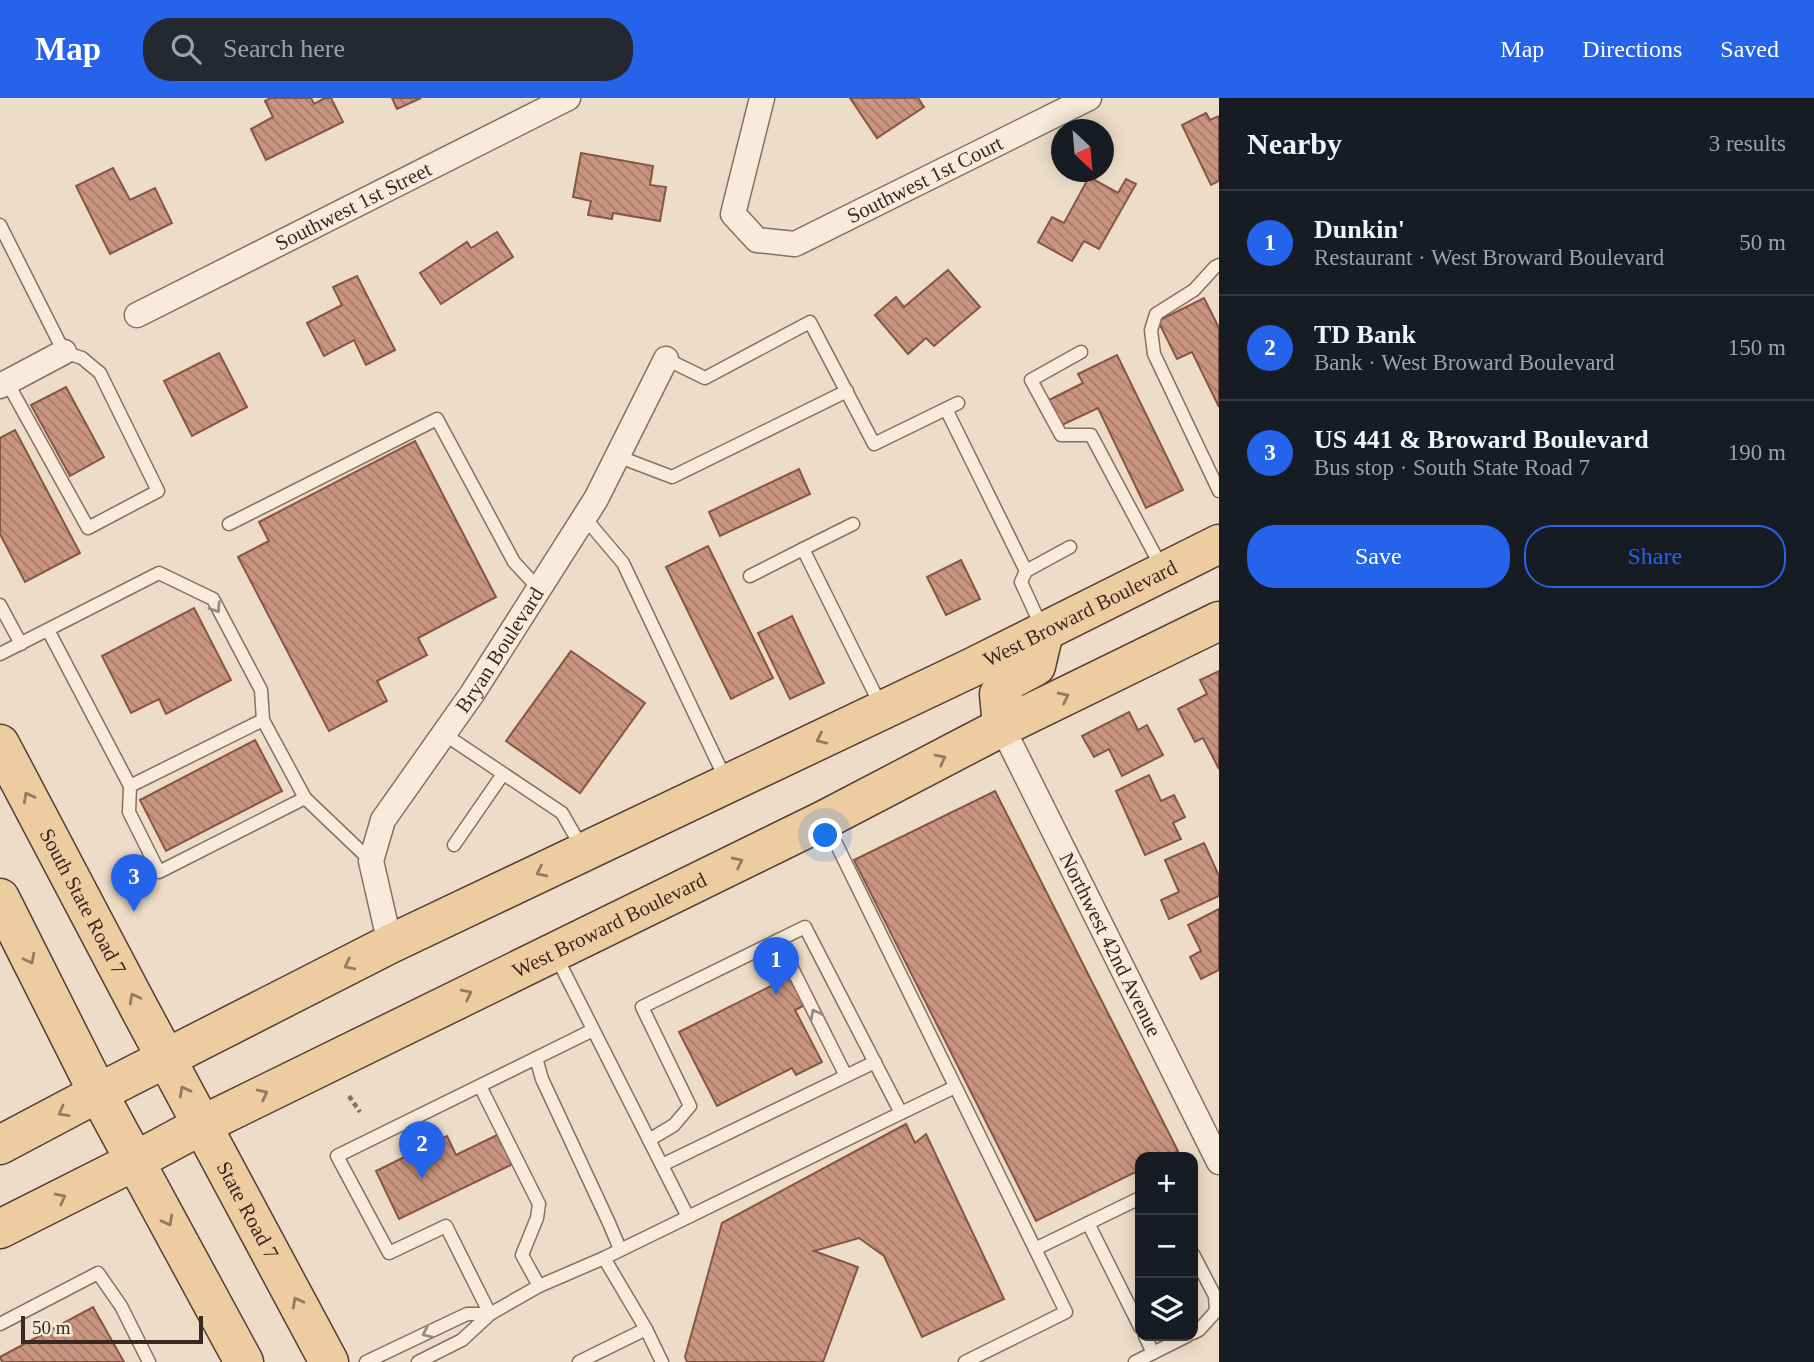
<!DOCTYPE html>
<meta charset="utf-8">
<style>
:root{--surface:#171b24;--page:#242831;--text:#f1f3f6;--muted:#9ea1a6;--line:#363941;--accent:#2563eb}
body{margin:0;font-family:Georgia,serif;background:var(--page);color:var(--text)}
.controls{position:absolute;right:21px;bottom:21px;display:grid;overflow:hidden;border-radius:14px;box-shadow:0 4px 18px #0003}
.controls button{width:63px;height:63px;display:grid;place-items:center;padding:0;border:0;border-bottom:2px solid var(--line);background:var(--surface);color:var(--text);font:35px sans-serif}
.compass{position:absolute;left:1051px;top:21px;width:63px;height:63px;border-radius:50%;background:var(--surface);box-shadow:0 4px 18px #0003;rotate:154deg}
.scale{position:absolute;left:21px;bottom:18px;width:182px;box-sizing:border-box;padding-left:7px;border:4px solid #392921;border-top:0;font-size:19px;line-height:24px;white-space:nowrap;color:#392921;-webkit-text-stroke:5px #f4e8d7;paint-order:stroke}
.you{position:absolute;left:826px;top:738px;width:24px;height:24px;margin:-18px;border:5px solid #fff;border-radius:50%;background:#1a73e8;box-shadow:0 0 0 10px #1a73e833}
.badge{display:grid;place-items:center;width:46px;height:46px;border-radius:50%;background:var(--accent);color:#fff;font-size:23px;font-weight:700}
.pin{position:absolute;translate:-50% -58px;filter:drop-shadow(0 2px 4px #0008)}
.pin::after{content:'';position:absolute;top:37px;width:24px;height:21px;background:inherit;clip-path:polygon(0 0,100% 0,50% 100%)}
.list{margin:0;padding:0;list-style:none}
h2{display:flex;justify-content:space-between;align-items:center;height:91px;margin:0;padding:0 28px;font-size:30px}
h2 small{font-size:23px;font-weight:400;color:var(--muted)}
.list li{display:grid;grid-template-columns:46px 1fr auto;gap:21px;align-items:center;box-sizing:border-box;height:105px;padding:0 28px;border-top:2px solid var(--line)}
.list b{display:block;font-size:26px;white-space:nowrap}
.list p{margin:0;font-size:23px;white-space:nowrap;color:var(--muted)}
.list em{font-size:23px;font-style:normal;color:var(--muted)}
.actions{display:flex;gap:14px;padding:21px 28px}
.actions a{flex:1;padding:16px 0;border:2px solid var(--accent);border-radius:28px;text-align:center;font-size:24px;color:var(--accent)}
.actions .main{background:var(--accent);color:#fff}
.icon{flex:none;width:38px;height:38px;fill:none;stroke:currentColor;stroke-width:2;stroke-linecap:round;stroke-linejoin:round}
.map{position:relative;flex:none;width:1219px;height:1264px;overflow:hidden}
header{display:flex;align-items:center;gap:42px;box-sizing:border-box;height:98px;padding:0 35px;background:var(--accent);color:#fff}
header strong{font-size:33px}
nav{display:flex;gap:38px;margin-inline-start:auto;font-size:24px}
.search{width:490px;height:63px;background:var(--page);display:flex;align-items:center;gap:18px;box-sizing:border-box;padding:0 24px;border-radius:28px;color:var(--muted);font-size:26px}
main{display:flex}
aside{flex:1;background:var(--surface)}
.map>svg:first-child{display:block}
.building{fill:url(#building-back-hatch);stroke:#865645;stroke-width:2}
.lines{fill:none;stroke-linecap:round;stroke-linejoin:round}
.service-casing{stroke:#886f5e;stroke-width:15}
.minor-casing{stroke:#886f5e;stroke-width:27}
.primary-casing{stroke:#563e31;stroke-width:41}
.path{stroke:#886f5e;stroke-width:4.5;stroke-dasharray:5 3.5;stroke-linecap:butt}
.service{stroke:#f8ebdb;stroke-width:12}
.minor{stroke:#f8ebdb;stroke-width:24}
.primary{stroke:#edcca2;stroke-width:38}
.oneway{stroke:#988a7e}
.oneway2{stroke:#937a62}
.labels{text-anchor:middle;stroke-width:7;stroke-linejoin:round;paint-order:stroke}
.street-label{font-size:21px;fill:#392921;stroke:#f4e8d7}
</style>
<header>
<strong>Map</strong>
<div class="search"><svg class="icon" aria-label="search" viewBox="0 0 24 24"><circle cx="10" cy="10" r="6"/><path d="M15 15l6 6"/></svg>Search here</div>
<nav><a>Map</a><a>Directions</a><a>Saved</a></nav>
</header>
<main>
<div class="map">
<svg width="1219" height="1264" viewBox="0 0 1219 1264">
<defs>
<pattern id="building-back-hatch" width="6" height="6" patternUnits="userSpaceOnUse" patternTransform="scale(1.75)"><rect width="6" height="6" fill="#c99580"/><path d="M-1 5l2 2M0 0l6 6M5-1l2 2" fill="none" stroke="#a47a68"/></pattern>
</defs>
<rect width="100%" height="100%" fill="#edddc8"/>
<g class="building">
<polygon points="271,0 311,0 314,6 325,0 331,0 343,24 266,62 251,31 273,19 265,3"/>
<polygon points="392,0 421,0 397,11"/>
<polygon points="850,0 918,0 924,9 877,40"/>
<polygon points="1206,15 1210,22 1219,18 1219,83 1211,87 1182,27"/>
<polygon points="581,55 653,68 650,87 666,89 660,123 613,115 612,121 588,117 591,103 573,99"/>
<polygon points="113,70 130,102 155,90 172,125 110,156 76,88"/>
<polygon points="1089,79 1118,95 1126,81 1136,86 1099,151 1084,143 1072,163 1038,144 1052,119 1064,125"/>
<polygon points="497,134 513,159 441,206 420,175 467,144 471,150"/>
<polygon points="948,172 980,209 934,248 926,240 908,256 875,217 896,199 904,209"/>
<polygon points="357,178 395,252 366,267 354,242 324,258 307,225 342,207 333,189"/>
<polygon points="1204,200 1219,230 1219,309 1192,254 1177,261 1158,223"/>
<polygon points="219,255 247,309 192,338 164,283"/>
<polygon points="1117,257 1183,392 1146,410 1098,310 1062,327 1049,302 1083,285 1078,276"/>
<polygon points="66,289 104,359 70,378 31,307"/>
<polygon points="15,332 80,455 25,484 0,436 0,340"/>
<polygon points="415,343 496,499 418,540 427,557 377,583 387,603 329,633 238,459 269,443 259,424"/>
<polygon points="799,371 810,396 720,438 709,414"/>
<polygon points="708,448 773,580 731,601 666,469"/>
<polygon points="961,462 980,501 946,517 927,479"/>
<polygon points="194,510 231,582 166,616 159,601 131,615 102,558"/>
<polygon points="792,518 824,585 790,601 758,535"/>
<polygon points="571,553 645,605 580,695 506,643"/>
<polygon points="1219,573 1219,671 1203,640 1195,644 1178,611 1207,596 1200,582"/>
<polygon points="1129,614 1138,632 1147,627 1163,657 1122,678 1109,651 1094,659 1082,638"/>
<polygon points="255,642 282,693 166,753 140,702"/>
<polygon points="1149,677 1161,703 1174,697 1185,719 1173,725 1181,741 1145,757 1116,693"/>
<polygon points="995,693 1178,1053 1166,1059 1140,1059 1140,1072 1036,1123 854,762"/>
<polygon points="1204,745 1219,778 1219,798 1169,821 1161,802 1179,794 1165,762"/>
<polygon points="1219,811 1219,872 1201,881 1190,859 1201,853 1188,827"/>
<polygon points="791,878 805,907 795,912 822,964 796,977 792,970 717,1008 679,934"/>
<polygon points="906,1026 915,1045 926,1036 1004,1201 922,1239 884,1158 859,1140 814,1153 858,1169 823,1264 687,1264 685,1259 722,1125"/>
<polygon points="499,1036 513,1066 399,1121 376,1073 447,1038 456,1057"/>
<polygon points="93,1209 124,1264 2,1264 0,1259"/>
</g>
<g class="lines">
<g class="service-casing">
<g id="service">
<polyline points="0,127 64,254 82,260 100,275 158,393 88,430 7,284"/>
<polyline points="1219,167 1215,169 1194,192 1156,216 1151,232 1154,256 1219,393"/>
<polyline points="1081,254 1031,282 1061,337 1091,337 1162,470"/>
<polyline points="666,261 705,280 810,224 874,346 958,305"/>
<polyline points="946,311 1026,473"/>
<polyline points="617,358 672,379 847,293"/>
<polyline points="584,419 623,465 726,682"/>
<polyline points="229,426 437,321 514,464 539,491"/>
<polyline points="803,451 853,426"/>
<polyline points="750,478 803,451 881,608"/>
<polyline points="0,507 21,546"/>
<polyline points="1042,530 1021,484 1026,473 1070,449"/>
<polyline points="48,532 130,688 263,622"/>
<polyline points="0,556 159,475 213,501 261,592 263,622 305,700"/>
<polyline points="444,636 562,715 582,750"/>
<polyline points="130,688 129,714 159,774 305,700 371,763"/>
<polyline points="826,725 1066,1214 965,1264"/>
<polyline points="454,747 503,676"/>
<polyline points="778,842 846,978"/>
<polyline points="536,960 542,981 609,1125 620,1151"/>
<polyline points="480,988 539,1106 537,1120 522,1157 539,1188"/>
<polyline points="901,1015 955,989"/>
<polyline points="649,1042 674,1027 690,1008 642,909 805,829 901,1015 688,1119"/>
<polyline points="662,1067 875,964"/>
<polyline points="1088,1125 1140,1229"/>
<polyline points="1035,1151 1140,1100"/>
<polyline points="1193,1156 1215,1198 1216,1213 1199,1232 1193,1235"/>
<polyline points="490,1216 446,1128 389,1155 337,1058 593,932"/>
<polyline points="0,1226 98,1175 121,1208 149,1264"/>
<polyline points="646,1231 662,1264"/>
<polyline points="1145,1238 1153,1255"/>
<polyline points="366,1264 467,1216 490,1216"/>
<polyline points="418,1264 462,1242 490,1216 539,1188 604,1160 688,1119 556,858"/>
<polyline points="579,1264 646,1231 604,1160"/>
<polyline points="1135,1264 1187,1238"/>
</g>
</g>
<g class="minor-casing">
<g id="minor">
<path id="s1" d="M 762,0 L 733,116 L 757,142 L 795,146 L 1089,0"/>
<path id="s2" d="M 137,217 L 568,0"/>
<polyline points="0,288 64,254"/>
<path id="s3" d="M 1002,629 L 1219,1064"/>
<path id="s4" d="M 390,846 L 371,763 L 383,722 L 472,596 L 596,401 L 666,261"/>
</g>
</g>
<g class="primary-casing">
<g id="primary">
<polyline points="1002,629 999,596 1010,582 1036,568 1044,534"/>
<path id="s5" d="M 0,646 L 137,906 L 329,1264"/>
<polyline points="0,800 98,995 244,1264"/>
<path id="s6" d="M 0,1047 L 98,995 L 390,846 L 971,570 L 1219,446"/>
<path id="s7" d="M 0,1131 L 135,1063 L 202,1027 L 824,722 L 1002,629 L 1219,523"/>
</g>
</g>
<polyline class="path" points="349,998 360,1014"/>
<use href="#service" class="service"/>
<use href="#minor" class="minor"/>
<use href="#primary" class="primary"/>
</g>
<defs><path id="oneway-chevron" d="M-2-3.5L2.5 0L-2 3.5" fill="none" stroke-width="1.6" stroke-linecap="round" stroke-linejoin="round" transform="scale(1.75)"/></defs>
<g class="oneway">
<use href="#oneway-chevron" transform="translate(216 510) rotate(57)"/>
<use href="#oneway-chevron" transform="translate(815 916) rotate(-117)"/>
<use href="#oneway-chevron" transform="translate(427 1235) rotate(155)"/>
</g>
<g class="oneway2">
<use href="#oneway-chevron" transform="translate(1064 599) rotate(-26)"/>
<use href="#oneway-chevron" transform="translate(821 641) rotate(155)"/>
<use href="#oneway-chevron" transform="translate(941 661) rotate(-27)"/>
<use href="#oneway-chevron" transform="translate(28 699) rotate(-118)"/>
<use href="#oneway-chevron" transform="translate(738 764) rotate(-26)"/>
<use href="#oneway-chevron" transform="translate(541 774) rotate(154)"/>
<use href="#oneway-chevron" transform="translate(30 861) rotate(63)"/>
<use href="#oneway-chevron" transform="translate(349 867) rotate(153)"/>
<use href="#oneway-chevron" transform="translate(467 896) rotate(-26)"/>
<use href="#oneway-chevron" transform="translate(134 900) rotate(-118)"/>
<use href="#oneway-chevron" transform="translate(184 993) rotate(-118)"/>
<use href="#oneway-chevron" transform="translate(263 996) rotate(-26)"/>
<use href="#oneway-chevron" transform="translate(63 1014) rotate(151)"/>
<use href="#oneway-chevron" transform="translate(61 1100) rotate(-27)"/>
<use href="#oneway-chevron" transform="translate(168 1123) rotate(62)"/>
<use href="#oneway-chevron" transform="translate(297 1204) rotate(-118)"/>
</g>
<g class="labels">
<g class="street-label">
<text dy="7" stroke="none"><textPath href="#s1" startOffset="338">Southwest 1st Court</textPath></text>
<text dy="7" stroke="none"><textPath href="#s2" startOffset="242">Southwest 1st Street</textPath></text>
<text dy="7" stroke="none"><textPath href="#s6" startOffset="1204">West Broward Boulevard</textPath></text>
<text dy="7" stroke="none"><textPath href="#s4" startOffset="334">Bryan Boulevard</textPath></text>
<text dy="7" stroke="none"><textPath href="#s5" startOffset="178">South State Road 7</textPath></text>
<text dy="7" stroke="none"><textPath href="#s7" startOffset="681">West Broward Boulevard</textPath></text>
<text dy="7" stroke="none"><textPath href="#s3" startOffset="243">Northwest 42nd Avenue</textPath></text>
<text dy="7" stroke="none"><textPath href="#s5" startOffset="528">State Road 7</textPath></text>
</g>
</g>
</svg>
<div class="controls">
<button>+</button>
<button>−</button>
<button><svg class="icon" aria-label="layers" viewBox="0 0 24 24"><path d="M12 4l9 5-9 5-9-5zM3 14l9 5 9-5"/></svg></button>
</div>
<svg class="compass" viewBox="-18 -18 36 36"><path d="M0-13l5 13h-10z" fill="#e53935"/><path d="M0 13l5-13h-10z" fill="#9ea1a6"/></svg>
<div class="scale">50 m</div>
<div class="you"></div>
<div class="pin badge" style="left:776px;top:897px">1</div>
<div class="pin badge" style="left:422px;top:1081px">2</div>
<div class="pin badge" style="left:134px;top:814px">3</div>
</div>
<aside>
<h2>Nearby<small>3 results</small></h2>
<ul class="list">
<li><span class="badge">1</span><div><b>Dunkin'</b><p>Restaurant · West Broward Boulevard</p></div><em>50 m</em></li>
<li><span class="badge">2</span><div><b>TD Bank</b><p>Bank · West Broward Boulevard</p></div><em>150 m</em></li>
<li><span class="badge">3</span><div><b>US 441 &amp; Broward Boulevard</b><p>Bus stop · South State Road 7</p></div><em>190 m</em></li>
</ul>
<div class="actions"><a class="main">Save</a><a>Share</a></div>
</aside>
</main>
